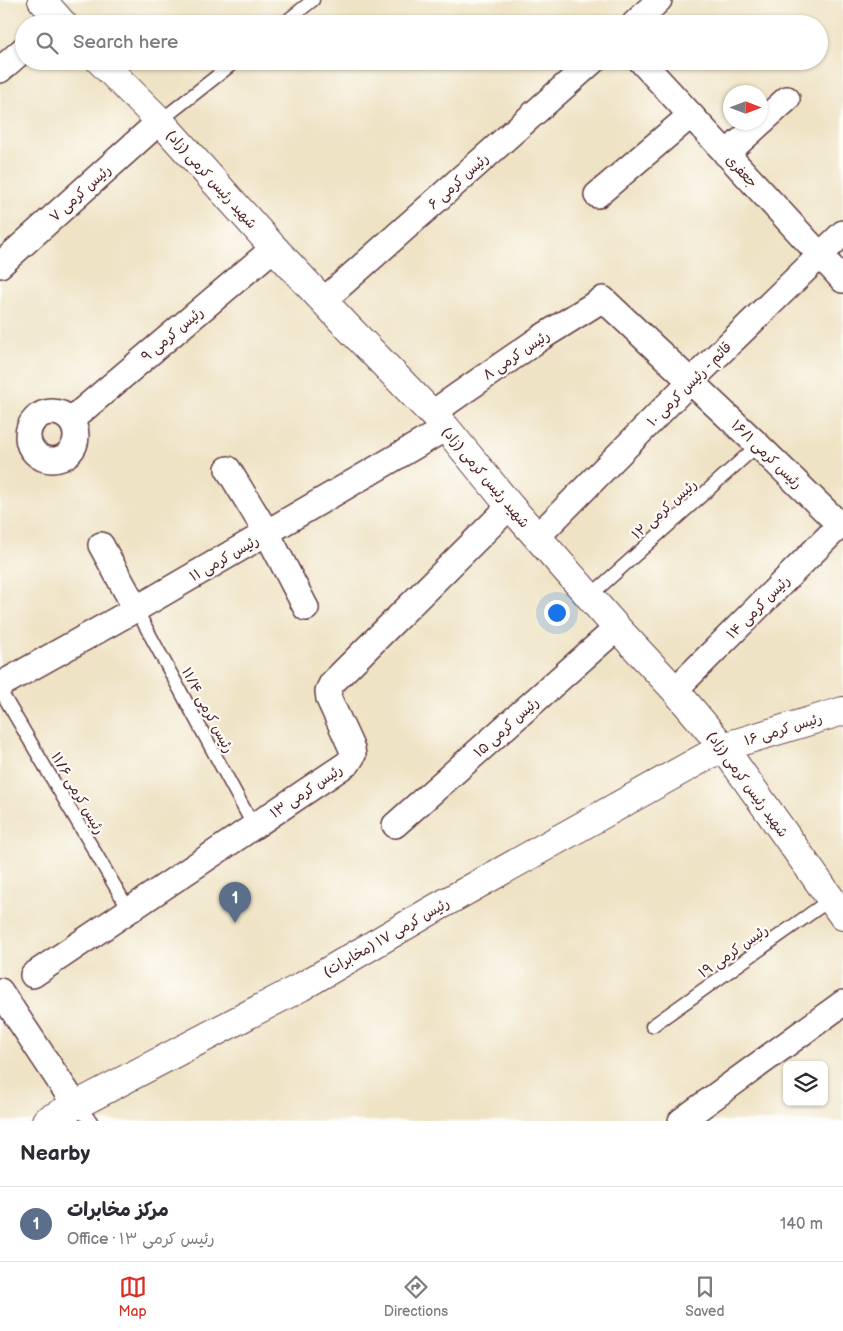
<!DOCTYPE html>
<meta charset="utf-8">
<style>
:root{--surface:#fff;--page:#f2f2f3;--text:#2b2b33;--muted:#7c7c81;--line:#e1e1e2;--accent:#d93025}
body{margin:0;font-family:"Balsamiq Sans","Playpen Sans Arabic",sans-serif;background:var(--page);color:var(--text)}
.controls{position:absolute;right:15px;bottom:15px;display:grid;overflow:hidden;border-radius:8px;box-shadow:0 1px 4px #0004}
.controls button{width:45px;height:45px;display:grid;place-items:center;padding:0;border:0;border-bottom:1px solid var(--line);background:var(--surface);color:var(--text);font:25px sans-serif}
.compass{position:absolute;left:723px;top:85px;width:45px;height:45px;border-radius:50%;background:var(--surface);box-shadow:0 1px 4px #0004;rotate:90deg}
.you{position:absolute;left:556px;top:612px;width:18px;height:18px;margin:-12px;border:4px solid #fff;border-radius:50%;background:#1a73e8;box-shadow:0 0 0 8px #1a73e833}
.badge{display:grid;place-items:center;width:32px;height:32px;border-radius:50%;background:var(--accent);color:#fff;font-size:16px;font-weight:700}
.pin{position:absolute;translate:-50% -41px;filter:drop-shadow(0 1px 2px #0008)}
.pin::after{content:'';position:absolute;top:26px;width:18px;height:15px;background:inherit;clip-path:polygon(0 0,100% 0,50% 100%)}
.list{margin:0;padding:0;list-style:none}
h2{display:flex;justify-content:space-between;align-items:center;height:65px;margin:0;padding:0 20px;font-size:21px}
h2 small{font-size:16px;font-weight:400;color:var(--muted)}
.list li{display:grid;grid-template-columns:32px 1fr auto;gap:15px;align-items:center;box-sizing:border-box;height:75px;padding:0 20px;border-top:1px solid var(--line)}
.list b{display:block;font-size:19px;white-space:nowrap}
.list p{margin:0;font-size:16px;white-space:nowrap;color:var(--muted)}
.list em{font-size:16px;font-style:normal;color:var(--muted)}
.icon{flex:none;width:28px;height:28px;fill:none;stroke:currentColor;stroke-width:2;stroke-linecap:round;stroke-linejoin:round}
.map{position:relative;flex:none;width:843px;height:1121px;overflow:hidden}
.search{position:absolute;background:var(--surface);box-shadow:0 1px 4px #0004;left:15px;right:15px;top:15px;height:55px;display:flex;align-items:center;gap:12px;box-sizing:border-box;padding:0 18px;border-radius:28px;color:var(--muted);font-size:19px}
.sheet{height:140px;background:var(--surface)}
nav{display:flex;justify-content:space-around;align-items:center;box-sizing:border-box;height:70px;border-top:1px solid var(--line);background:var(--surface);font-size:14px;color:var(--muted)}
nav a{display:grid;justify-items:center;gap:2px}
nav .on{color:var(--accent)}
.map>svg:first-child{display:block}
.lines{fill:none;stroke-linecap:round;stroke-linejoin:round}
.lane-casing{stroke:#633c42;stroke-width:15}
.street-casing{stroke:#633c42;stroke-width:28}
.secondary-casing{stroke:#633c42;stroke-width:30}
.lane{stroke:#fff;stroke-width:12}
.street{stroke:#fff;stroke-width:25}
.secondary{stroke:#fff;stroke-width:28}
.labels{text-anchor:middle;stroke-width:4.5;stroke-linejoin:round;paint-order:stroke}
.street-label{font-size:14px;fill:#4a1f2b;stroke:#fdfcf7}
</style>
<div class="map">
<svg width="843" height="1121" viewBox="0 0 843 1121">
<rect width="100%" height="100%" fill="#fdfcf7"/>
<filter id="ink" filterUnits="userSpaceOnUse"><feTurbulence type="fractalNoise" baseFrequency=".02" numOctaves="2"/><feDisplacementMap in="SourceGraphic" scale="10" xChannelSelector="R" yChannelSelector="G"/><feConvolveMatrix kernelMatrix="1 2 1 2 8 2 1 2 1" color-interpolation-filters="sRGB"/></filter>
<filter id="wash" filterUnits="userSpaceOnUse"><feTurbulence type="fractalNoise" baseFrequency=".0096" numOctaves="4" result="noise"/><feDisplacementMap in="SourceGraphic" scale="20" xChannelSelector="R" yChannelSelector="G"/><feGaussianBlur stdDeviation="1.12" result="paint"/><feColorMatrix in="noise" values="0 0 0 0 0 0 0 0 0 0 0 0 0 0 0 0 0 1.4 0 .05"/><feComposite in="paint" operator="in"/></filter>
<g filter="url(#wash)">
<rect width="100%" height="100%" fill="#efe3c5"/>
</g>
<g filter="url(#ink)">
<g class="lines">
<g class="lane-casing">
<g id="lane">
<polyline points="283,24 313,0"/>
<polyline points="160,121 236,61"/>
<polyline points="590,596 758,445"/>
<polyline points="136,609 253,825"/>
<polyline points="0,690 129,910"/>
<polyline points="652,1026 831,899"/>
<polyline points="76,1106 91,1121"/>
</g>
</g>
<g class="street-casing">
<g id="street">
<polyline points="634,24 659,0"/>
<polyline points="641,61 843,280"/>
<polyline points="0,70 24,49"/>
<polyline points="726,154 787,99"/>
<polyline points="597,195 691,115"/>
<polyline points="0,265 160,121"/>
<polyline points="323,301 593,61"/>
<circle cx="52" cy="436" r="24"/>
<polyline points="431,414 542,337 603,299 758,445 843,528"/>
<polyline points="71,420 274,248"/>
<polyline points="228,469 267,533 306,608"/>
<polyline points="537,537 690,382 843,233"/>
<polyline points="101,545 136,609"/>
<polyline points="0,685 136,609 446,428"/>
<polyline points="675,690 840,525"/>
<polyline points="395,825 617,628"/>
<polyline points="33,975 348,763 353,755 352,749 329,699 328,691 332,683 510,506"/>
<polyline points="0,991 76,1106"/>
<polyline points="681,1121 843,1003"/>
</g>
</g>
<g class="secondary-casing">
<g id="secondary">
<polyline points="42,0 63,24"/>
<polyline points="100,61 160,121 274,248 344,323 446,428 510,506 617,628 675,690 723,747 843,916"/>
<polyline points="46,1121 301,987 434,909 723,747 843,711"/>
</g>
</g>
<use href="#lane" class="lane"/>
<use href="#street" class="street"/>
<use href="#secondary" class="secondary"/>
</g>
</g>
<g class="labels">
<g class="street-label">
<text transform="translate(742 171) rotate(47)" y="5">جعفری</text>
<text transform="translate(212 179) rotate(48)" y="5">شهید رئیس کرمی (زاد)</text>
<text transform="translate(458 181) rotate(-42)" y="5">رئیس کرمی ۶</text>
<text transform="translate(80 193) rotate(-42)" y="5">رئیس کرمی ۷</text>
<text transform="translate(172 334) rotate(-40)" y="5">رئیس کرمی ۹</text>
<text transform="translate(516 355) rotate(-34)" y="5">رئیس کرمی ۸</text>
<text transform="translate(689 384) rotate(-45)" y="5">قائم - رئیس کرمی ۱۰</text>
<text transform="translate(767 454) rotate(44)" y="5">رئیس کرمی ۱۶/۱</text>
<text transform="translate(486 477) rotate(50)" y="5">شهید رئیس کرمی (زاد)</text>
<text transform="translate(664 509) rotate(-42)" y="5">رئیس کرمی ۱۲</text>
<text transform="translate(224 558) rotate(-30)" y="5">رئیس کرمی ۱۱</text>
<text transform="translate(758 607) rotate(-45)" y="5">رئیس کرمی ۱۴</text>
<text transform="translate(208 710) rotate(62)" y="5">رئیس کرمی ۱۱/۴</text>
<text transform="translate(506 727) rotate(-42)" y="5">رئیس کرمی ۱۵</text>
<text transform="translate(783 729) rotate(-17)" y="5">رئیس کرمی ۱۶</text>
<text transform="translate(748 784) rotate(54)" y="5">شهید رئیس کرمی (زاد)</text>
<text transform="translate(306 791) rotate(-34)" y="5">رئیس کرمی ۱۳</text>
<text transform="translate(78 793) rotate(60)" y="5">رئیس کرمی ۱۱/۶</text>
<text transform="translate(386 937) rotate(-30)" y="5">رئیس کرمی ۱۷ (مخابرات)</text>
<text transform="translate(733 951) rotate(-35)" y="5">رئیس کرمی ۱۹</text>
</g>
</g>
</svg>
<div class="controls">
<button><svg class="icon" aria-label="layers" viewBox="0 0 24 24"><path d="M12 4l9 5-9 5-9-5zM3 14l9 5 9-5"/></svg></button>
</div>
<svg class="compass" viewBox="-18 -18 36 36"><path d="M0-13l5 13h-10z" fill="#e53935"/><path d="M0 13l5-13h-10z" fill="#7c7c81"/></svg>
<div class="you"></div>
<div class="pin badge" style="left:235px;top:923px;background:#5c6f8a">1</div>
<div class="search"><svg class="icon" aria-label="search" viewBox="0 0 24 24"><circle cx="10" cy="10" r="6"/><path d="M15 15l6 6"/></svg>Search here</div>
</div>
<section class="sheet">
<h2>Nearby<small></small></h2>
<ul class="list">
<li><span class="badge" style="background:#5c6f8a">1</span><div><b>مرکز مخابرات</b><p>Office · رئیس کرمی ۱۳</p></div><em>140 m</em></li>
</ul>
</section>
<nav>
<a class="on"><svg class="icon" aria-label="map" viewBox="0 0 24 24"><path d="M3 6l6-2 6 2 6-2v14l-6 2-6-2-6 2zM9 4v14M15 6v14"/></svg>Map</a>
<a><svg class="icon" aria-label="directions" viewBox="0 0 24 24"><path d="M12 3l9 9-9 9-9-9zM9 14v-3h6M13 9l2 2-2 2"/></svg>Directions</a>
<a><svg class="icon" aria-label="saved" viewBox="0 0 24 24"><path d="M7 4h10v16l-5-4-5 4z"/></svg>Saved</a>
</nav>
